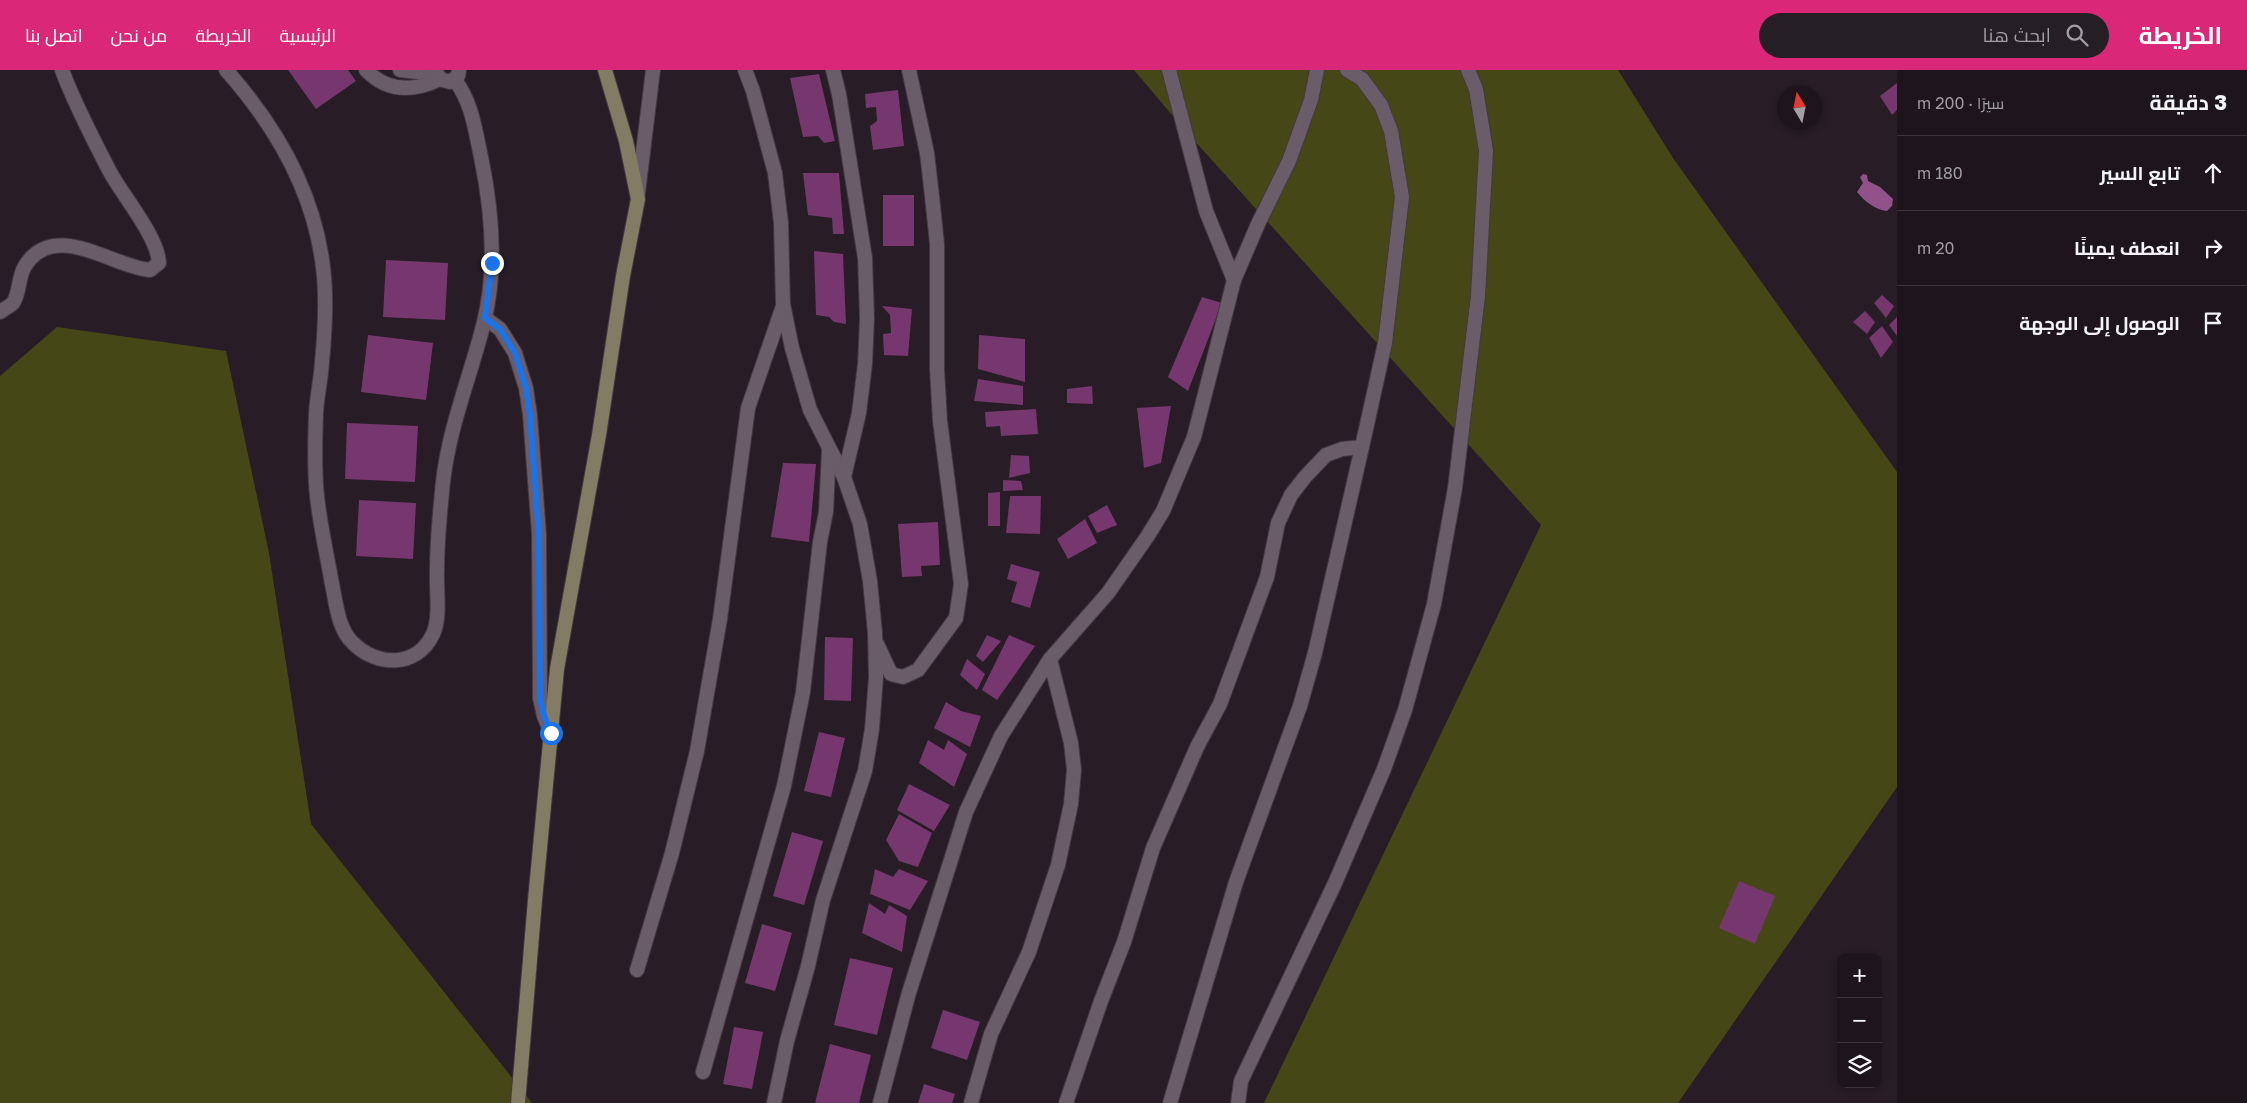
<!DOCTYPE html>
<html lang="ar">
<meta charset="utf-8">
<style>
:root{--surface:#1e151c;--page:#261e25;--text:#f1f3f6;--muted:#a19fa3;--line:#3c343b;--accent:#db2777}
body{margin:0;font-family:"Golos Text",Cairo,sans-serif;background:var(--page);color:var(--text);direction:rtl}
.controls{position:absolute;right:15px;bottom:15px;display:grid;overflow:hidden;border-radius:10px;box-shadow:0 2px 8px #0003}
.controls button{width:45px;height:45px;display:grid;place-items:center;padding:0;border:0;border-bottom:1px solid var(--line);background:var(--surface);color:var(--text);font:25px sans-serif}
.compass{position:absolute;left:1777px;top:15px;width:45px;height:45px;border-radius:50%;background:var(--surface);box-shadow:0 2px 8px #0003;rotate:350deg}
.stop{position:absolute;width:15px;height:15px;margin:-11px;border:4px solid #1a73e8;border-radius:50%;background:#fff}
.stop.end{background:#1a73e8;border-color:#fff;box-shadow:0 1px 5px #0008}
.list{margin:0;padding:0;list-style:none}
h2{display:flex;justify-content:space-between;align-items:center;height:65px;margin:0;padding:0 20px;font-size:21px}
h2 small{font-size:16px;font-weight:400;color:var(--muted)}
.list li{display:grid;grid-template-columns:32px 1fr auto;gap:15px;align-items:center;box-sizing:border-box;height:75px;padding:0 20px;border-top:1px solid var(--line)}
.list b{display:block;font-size:19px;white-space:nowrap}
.list em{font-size:16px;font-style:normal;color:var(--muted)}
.icon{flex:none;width:28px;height:28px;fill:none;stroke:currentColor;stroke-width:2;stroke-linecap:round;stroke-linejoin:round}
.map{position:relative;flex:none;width:1897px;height:1033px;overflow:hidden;direction:ltr}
header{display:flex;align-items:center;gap:30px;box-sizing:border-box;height:70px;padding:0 25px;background:var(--accent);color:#fff}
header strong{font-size:24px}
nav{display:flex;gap:28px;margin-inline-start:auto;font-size:18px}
.search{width:350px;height:45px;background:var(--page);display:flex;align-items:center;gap:12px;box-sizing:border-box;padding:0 18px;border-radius:28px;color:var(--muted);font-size:19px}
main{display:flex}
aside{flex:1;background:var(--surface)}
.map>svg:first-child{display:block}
.forest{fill:#454717}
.water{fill:#915189}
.building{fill:#75376d}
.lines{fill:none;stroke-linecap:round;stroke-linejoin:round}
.minor-casing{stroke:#433942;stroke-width:16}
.secondary-casing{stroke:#433942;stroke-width:16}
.minor{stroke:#6a5c68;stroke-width:14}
.secondary{stroke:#837b63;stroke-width:14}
.route{stroke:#1a73e8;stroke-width:6}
</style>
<header>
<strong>الخريطة</strong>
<div class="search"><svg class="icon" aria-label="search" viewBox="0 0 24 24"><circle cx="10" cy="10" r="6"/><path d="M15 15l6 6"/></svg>ابحث هنا</div>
<nav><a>الرئيسية</a><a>الخريطة</a><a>من نحن</a><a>اتصل بنا</a></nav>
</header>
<main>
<aside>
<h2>3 دقيقة<small>سيرًا · 200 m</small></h2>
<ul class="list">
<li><svg class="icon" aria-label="ahead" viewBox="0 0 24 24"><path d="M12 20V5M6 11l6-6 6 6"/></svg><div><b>تابع السير</b></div><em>180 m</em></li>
<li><svg class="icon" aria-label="right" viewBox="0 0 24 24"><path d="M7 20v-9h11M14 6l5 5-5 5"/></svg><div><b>انعطف يمينًا</b></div><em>20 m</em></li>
<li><svg class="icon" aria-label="arrive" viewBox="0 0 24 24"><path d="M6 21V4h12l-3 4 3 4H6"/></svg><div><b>الوصول إلى الوجهة</b></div></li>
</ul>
</aside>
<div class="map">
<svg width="1897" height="1033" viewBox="0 0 1897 1033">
<rect width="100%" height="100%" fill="#281c26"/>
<g class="forest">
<polygon points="1134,0 1618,0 1673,88 1897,402 1897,717 1678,1033 1264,1033 1541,455 1183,58"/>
<polygon points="57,257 226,281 269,483 311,754 532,1033 0,1033 0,306"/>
</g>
<path class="water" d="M 1863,104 L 1867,105 L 1868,111 L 1880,117 L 1893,129 L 1892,136 L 1887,141 C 1876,140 1864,131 1857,122 L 1863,113 L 1860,107 Z"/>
<g class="building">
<polygon points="288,0 348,0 356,11 316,39"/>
<polygon points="819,4 835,71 824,73 818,66 803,67 790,8"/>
<polygon points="1897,13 1897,40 1892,45 1880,26"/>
<polygon points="898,20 904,76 873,80 870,56 877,51 876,37 866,38 865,24"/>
<polygon points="803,103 839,103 844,164 833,164 832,148 808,145"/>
<rect x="883" y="125" width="31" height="51"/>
<polygon points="814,181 843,184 846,254 834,252 829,247 816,245"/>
<polygon points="386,190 448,193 445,250 383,247"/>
<polygon points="1882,225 1894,236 1886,248 1874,233"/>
<polygon points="1202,227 1222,233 1188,321 1168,307"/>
<polygon points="882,236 912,239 908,286 884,285 883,264 891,263 890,245"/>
<polygon points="1865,241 1875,252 1867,264 1853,252"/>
<polygon points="1897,247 1897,266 1889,255"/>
<polygon points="1882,256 1893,272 1881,288 1869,268"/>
<polygon points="368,265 433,273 426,330 361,322"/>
<polygon points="979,265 1025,269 1025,312 978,299"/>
<polygon points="978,309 1023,316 1023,335 974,331"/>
<polygon points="1092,316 1093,334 1067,333 1067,319"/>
<polygon points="1171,336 1161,393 1144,398 1137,338"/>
<polygon points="1036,339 1038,364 1001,366 1000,356 986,357 985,342"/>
<polygon points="347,353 418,356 415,412 345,409"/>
<polygon points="1011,385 1029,386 1030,403 1009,408"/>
<polygon points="783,393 816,394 809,472 771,467"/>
<polygon points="1003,410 1021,411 1023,420 1003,421"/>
<polygon points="1000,422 1000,456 988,456 988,423"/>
<polygon points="1010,426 1041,426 1040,464 1006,463"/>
<polygon points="359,430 416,433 413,489 356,486"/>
<polygon points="1107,435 1117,455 1097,463 1088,446"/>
<polygon points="1085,449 1097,473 1068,489 1057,469"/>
<polygon points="938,452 940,495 921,496 922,506 902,507 898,454"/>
<polygon points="1011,494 1040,502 1030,538 1011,532 1017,512 1007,509"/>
<polygon points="987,565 1001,571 983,592 976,586"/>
<polygon points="1009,565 1035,576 997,630 982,620"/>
<polygon points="825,567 853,568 851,631 824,630"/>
<polygon points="967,589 985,604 977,620 960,605"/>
<polygon points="946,632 961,641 981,646 970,677 934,658"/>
<polygon points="819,662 845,668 831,727 804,721"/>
<polygon points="928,670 944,680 948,670 967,684 954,717 919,693"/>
<polygon points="909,714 950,735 934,761 897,740"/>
<polygon points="899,744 932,763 918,797 899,791 886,770"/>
<polygon points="792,762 823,771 804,835 773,826"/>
<polygon points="875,799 893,807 899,799 928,811 910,840 870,824"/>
<polygon points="1739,811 1775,826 1755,874 1719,858"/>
<polygon points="869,833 885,844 889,835 907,846 902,882 862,863"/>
<polygon points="762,854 792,863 775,921 745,913"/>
<polygon points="850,888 893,898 877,965 834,955"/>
<polygon points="943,940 980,952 967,990 931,978"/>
<polygon points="734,957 763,962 752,1019 723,1014"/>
<polygon points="830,974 871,985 859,1033 815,1033"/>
<polygon points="924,1014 955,1024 952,1033 918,1033"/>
</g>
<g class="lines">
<g class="minor-casing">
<g id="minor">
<path d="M 226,0 C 275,55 314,122 323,197 C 327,228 325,261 322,292 C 321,309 317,326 316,343 C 315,370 314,399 317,426 C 320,455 327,485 332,514 C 336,533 338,559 353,573 C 377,597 417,598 433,564 C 441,547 436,520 437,501 C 437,471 440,441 443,412 C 449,357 471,305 484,252 C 497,199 492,140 481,87 C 475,59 472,33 455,10"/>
<path d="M 366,0 C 387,22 413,22 440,9"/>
<polyline points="400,0 418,2 435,0"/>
<polyline points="435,0 440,9 450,12 458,6 459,0"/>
<polyline points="745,0 753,21 775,103 781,153 783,234 792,278 810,340 844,407 860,454 870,511 875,563 876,607 872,659 865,701 823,830 808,896 787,971 774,1033"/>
<polyline points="833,0 839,24 865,188 867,248 865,294 859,343 844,407"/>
<polyline points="1169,0 1206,141 1234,210"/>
<polyline points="638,123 653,0"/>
<path d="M 0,242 C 4,239 10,236 13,233 C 20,223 18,207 25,196 C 54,149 113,197 150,200 L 159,193 C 158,167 123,126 110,102 C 93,69 75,35 62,0"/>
<polyline points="485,248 500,259 515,283 526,318 530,345 539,464 540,628 544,646 551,663"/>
<polyline points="877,574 891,604 903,607 918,600 956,548 961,514 940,351 937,299 937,174 932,126 927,83 909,0"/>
<polyline points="637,900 672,783 697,681 720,549 748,338 783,236"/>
<polyline points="703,1002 784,716 803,622 820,472 826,442 829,380"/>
<polyline points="880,1033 908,926 966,742 1001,666 1050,589 1108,523 1147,467 1163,441 1194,367 1234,210 1258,154 1289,91 1311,30 1317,0"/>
<polyline points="971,1033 991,964 1029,882 1058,795 1071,734 1074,700 1071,673 1050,589"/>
<polyline points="1066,1033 1101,931 1124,872 1153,778 1197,677 1220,634 1267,507 1278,453 1291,425 1305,407 1326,385 1342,379 1362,377 1385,273 1402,127 1391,61 1381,35 1362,9 1347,0"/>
<polyline points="1170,1033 1236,812 1300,636 1315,583 1362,377"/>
<polyline points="1238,1033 1241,1011 1335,813 1384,699 1405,640 1434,534 1455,418 1478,226 1486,81 1476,19 1468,0"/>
</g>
</g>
<g class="secondary-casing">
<polyline id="secondary" points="518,1033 535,830 557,599 599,365 623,206 638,129 626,71 605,0"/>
</g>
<use href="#minor" class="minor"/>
<use href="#secondary" class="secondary"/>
</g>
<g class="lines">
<polyline class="route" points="492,193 485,248 500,259 515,283 526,318 530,345 539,464 540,628 544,646 551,663"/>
</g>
</svg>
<div class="controls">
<button>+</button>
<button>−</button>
<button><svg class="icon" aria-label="layers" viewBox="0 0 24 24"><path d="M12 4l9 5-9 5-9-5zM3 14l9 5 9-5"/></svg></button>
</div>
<svg class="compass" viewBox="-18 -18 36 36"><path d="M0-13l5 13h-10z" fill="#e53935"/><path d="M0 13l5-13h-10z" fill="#a19fa3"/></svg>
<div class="stop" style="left:551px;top:663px"></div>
<div class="stop end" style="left:492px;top:193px"></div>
</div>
</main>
